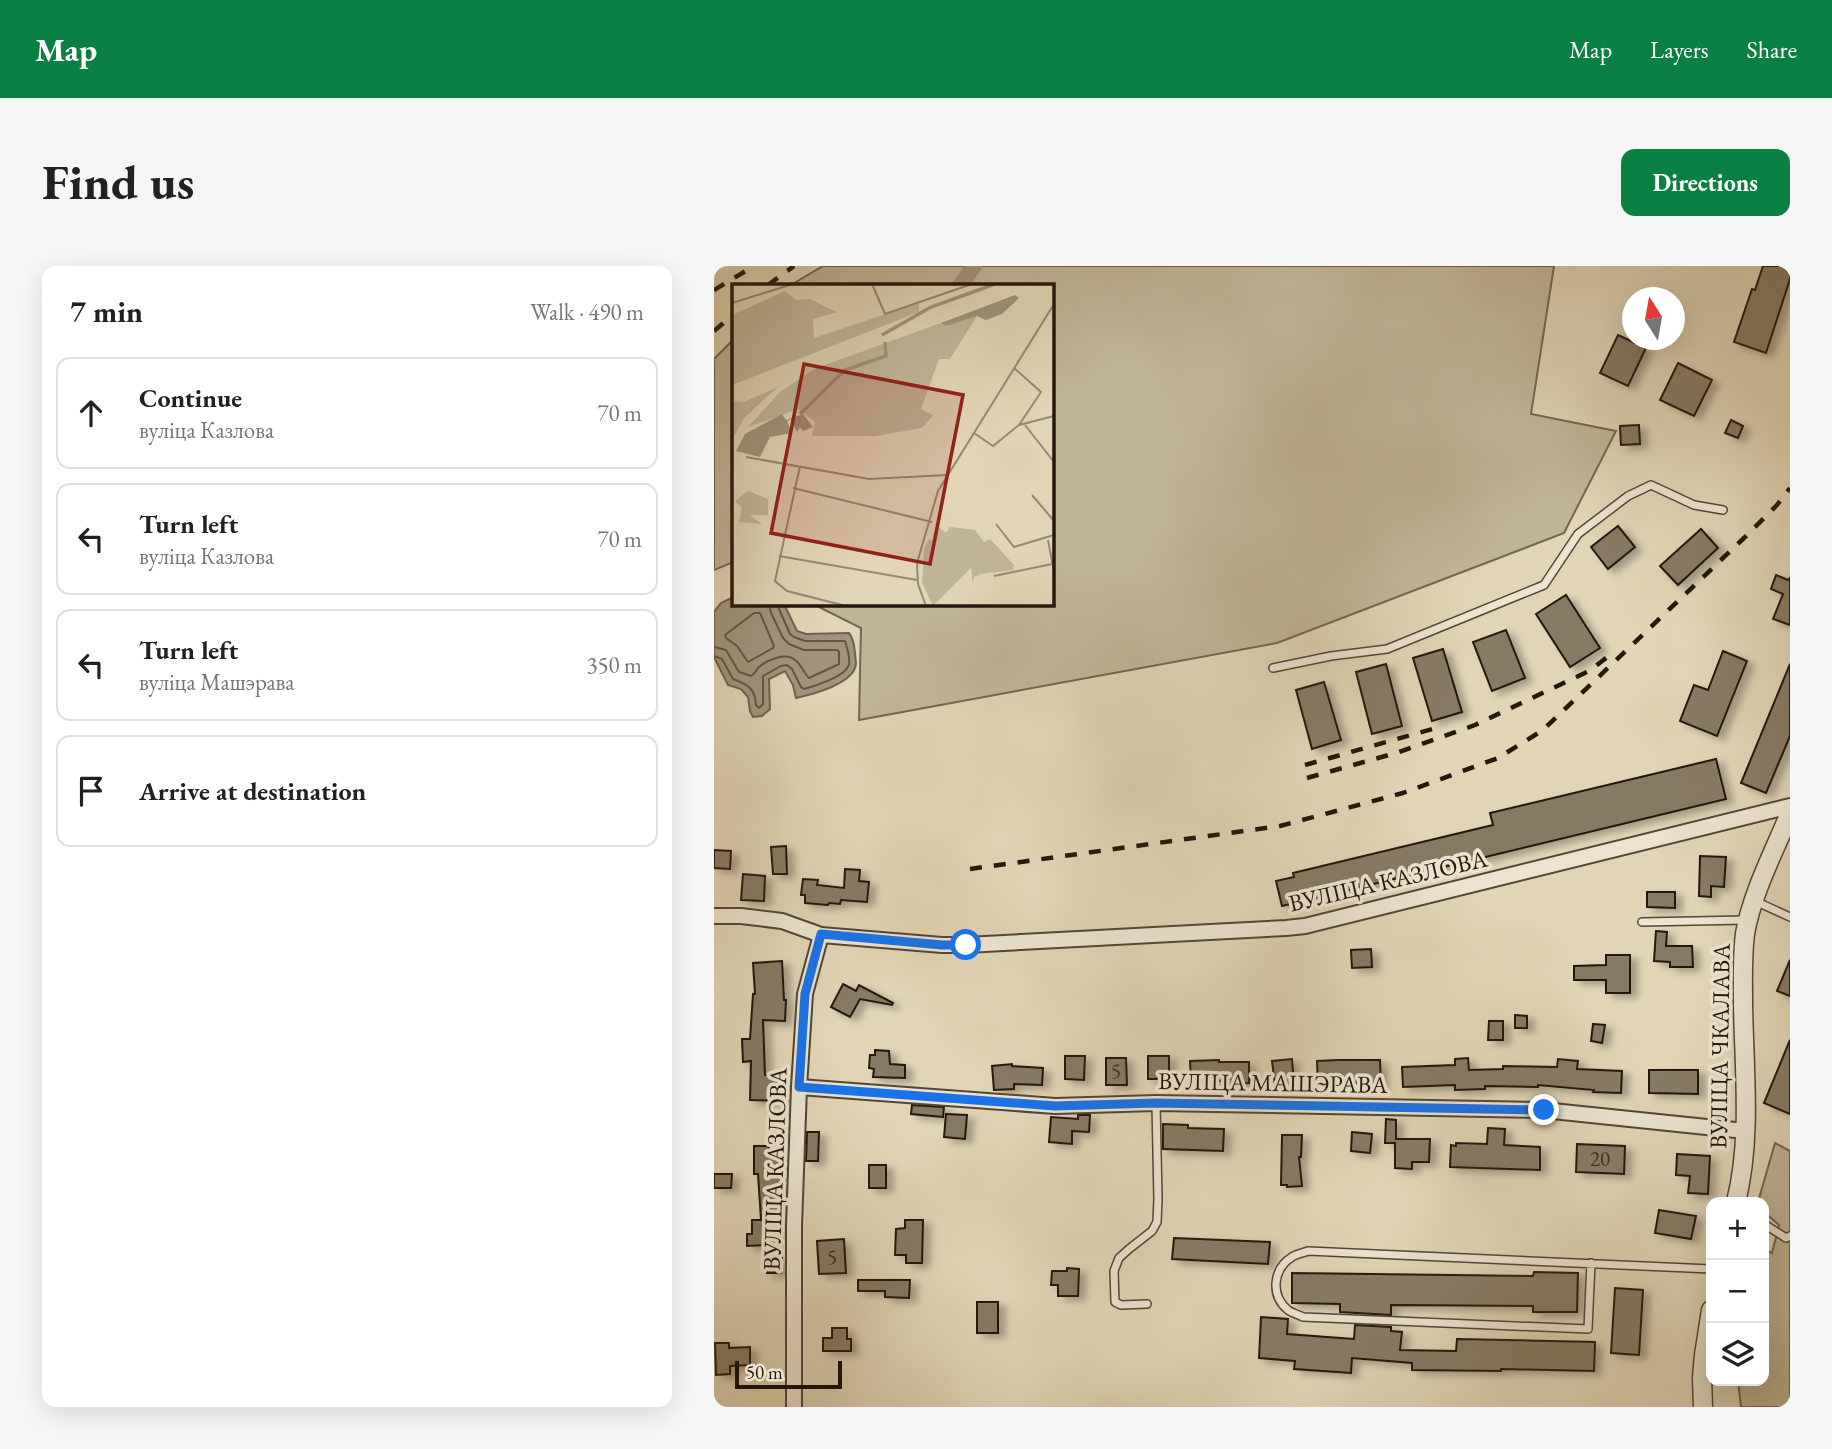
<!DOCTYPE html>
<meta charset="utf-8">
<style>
:root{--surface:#fff;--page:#f6f6f6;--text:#202124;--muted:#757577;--line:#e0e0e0;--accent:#0b8043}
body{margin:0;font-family:"EB Garamond",serif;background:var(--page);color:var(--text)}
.controls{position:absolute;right:21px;bottom:21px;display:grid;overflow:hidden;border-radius:14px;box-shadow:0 7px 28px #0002}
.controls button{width:63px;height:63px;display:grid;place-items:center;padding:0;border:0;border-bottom:2px solid var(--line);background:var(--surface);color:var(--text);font:35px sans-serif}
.compass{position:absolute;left:908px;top:21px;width:63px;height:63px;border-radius:50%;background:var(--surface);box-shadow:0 7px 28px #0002;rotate:349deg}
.scale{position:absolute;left:21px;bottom:18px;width:107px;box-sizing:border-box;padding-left:7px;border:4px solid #25170a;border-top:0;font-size:19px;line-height:24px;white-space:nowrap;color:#25170a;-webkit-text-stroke:5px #ece4cf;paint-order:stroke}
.stop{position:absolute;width:21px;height:21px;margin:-16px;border:5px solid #1a73e8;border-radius:50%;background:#fff}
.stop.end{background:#1a73e8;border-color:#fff;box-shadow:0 2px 7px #0008}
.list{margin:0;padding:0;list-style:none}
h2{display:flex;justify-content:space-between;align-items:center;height:91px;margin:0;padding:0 28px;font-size:30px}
h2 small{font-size:23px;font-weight:400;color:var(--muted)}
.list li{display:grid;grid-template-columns:46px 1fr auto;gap:21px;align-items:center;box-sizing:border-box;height:112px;margin:0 14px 14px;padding:0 14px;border:2px solid var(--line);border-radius:14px}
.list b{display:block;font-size:26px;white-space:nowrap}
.list p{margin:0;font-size:23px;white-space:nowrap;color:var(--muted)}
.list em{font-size:23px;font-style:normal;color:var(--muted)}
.icon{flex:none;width:38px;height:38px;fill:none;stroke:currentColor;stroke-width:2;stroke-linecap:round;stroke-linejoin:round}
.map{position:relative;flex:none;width:1076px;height:1141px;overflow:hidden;border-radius:14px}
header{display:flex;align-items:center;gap:42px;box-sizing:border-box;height:98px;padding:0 35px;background:var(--accent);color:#fff}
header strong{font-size:33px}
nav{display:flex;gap:38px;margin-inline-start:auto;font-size:24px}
.intro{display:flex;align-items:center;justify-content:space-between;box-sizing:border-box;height:168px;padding:0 42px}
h1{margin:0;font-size:49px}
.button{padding:18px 32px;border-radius:14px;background:var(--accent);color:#fff;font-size:24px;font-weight:700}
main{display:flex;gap:42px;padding:0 42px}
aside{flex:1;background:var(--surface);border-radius:14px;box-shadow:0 7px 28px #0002}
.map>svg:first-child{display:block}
.green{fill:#c1b598;stroke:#736651;stroke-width:2}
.water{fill:#a1947b;stroke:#6f624e;stroke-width:2}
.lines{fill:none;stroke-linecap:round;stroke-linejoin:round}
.shore{stroke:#635642;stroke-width:2}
.canal{stroke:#a1947b;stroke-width:16}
.building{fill:#877a63;stroke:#25170a;stroke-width:2;filter:url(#shadow)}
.service-casing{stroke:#544635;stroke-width:10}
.minor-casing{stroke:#544635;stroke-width:18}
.tertiary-casing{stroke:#544635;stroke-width:21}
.service{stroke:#ece4cf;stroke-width:7}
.minor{stroke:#ece4cf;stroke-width:14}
.tertiary{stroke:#ece4cf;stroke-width:18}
.rail{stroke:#25170a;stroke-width:4.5;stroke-dasharray:12 12;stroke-linecap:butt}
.route{stroke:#1a73e8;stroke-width:9}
.labels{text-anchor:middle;stroke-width:7;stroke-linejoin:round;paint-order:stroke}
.number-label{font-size:21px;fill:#3e3020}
.street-label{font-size:24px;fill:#25170a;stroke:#ece4cf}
.inset-river{fill:none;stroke:#a1947b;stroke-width:3.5}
.inset-road{fill:none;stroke:#968971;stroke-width:2}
.view{fill:#8f2418;fill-opacity:0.15;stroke:#8f2418;stroke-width:3.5}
.inset-edge{fill:none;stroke:#25170a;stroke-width:3.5}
</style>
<header>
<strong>Map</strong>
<nav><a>Map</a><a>Layers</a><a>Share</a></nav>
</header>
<div class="intro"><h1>Find us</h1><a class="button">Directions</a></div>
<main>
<aside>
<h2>7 min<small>Walk · 490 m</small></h2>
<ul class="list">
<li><svg class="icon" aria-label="ahead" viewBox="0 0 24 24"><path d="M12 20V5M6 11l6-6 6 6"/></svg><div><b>Continue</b><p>вуліца Казлова</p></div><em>70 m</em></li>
<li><svg class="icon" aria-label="left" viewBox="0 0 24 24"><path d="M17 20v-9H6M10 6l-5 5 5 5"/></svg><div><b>Turn left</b><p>вуліца Казлова</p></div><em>70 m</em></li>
<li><svg class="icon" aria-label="left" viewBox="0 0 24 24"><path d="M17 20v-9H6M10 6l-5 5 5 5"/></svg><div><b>Turn left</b><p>вуліца Машэрава</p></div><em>350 m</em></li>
<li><svg class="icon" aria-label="arrive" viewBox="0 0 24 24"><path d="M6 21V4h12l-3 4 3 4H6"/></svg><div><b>Arrive at destination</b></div></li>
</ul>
</aside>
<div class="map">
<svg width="1076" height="1141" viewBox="0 0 1076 1141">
<defs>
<filter id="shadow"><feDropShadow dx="7" dy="4" stdDeviation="3.5" flood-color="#0004"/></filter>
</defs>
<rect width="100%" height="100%" fill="#e1d5b5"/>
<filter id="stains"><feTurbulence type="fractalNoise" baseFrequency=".00286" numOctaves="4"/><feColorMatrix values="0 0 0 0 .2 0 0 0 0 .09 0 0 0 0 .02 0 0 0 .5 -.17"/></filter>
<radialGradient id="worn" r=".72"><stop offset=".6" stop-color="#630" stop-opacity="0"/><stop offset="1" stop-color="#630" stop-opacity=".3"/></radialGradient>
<g class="green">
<polygon points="109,0 840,0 817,148 902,165 850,267 563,377 145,454 147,362 99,338 338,338 338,19 77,19"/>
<polygon points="19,74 19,298 17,297 0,304 0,93"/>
<polygon points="1061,877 1076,885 1076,1141 1027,1141 1024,1115 1050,1115 1050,984 1058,987 1065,959 1050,946 1050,936 1044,936"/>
</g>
<path class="water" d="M 19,331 L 19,338 L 70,338 L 83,365 L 92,368 L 135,367 C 140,373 140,380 141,387 C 141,388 142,397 142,398 C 140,418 99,428 82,432 L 79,419 L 71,405 L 55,413 L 56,443 L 48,450 L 39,451 L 36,445 L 34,431 L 27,423 L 14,419 L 0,391 L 0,346 L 7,337 Z"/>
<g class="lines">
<g class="shore">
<polygon points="40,347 46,347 60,380 59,382 34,396 23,380 12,372 11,369"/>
<path d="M 0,381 L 12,384 L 25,406 L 37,410 C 40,408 42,405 44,402 C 52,394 72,386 81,394 C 87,398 90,407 95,412 L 125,398 L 125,386 L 123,384 L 90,384 L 75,378 L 69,372 L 57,347 L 55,338"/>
<path d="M 0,390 L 8,393 L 19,413 C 35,419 41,423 42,439 L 45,442 L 49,438 L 49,410 L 67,400 L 73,399 L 78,403 L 87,421 L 90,423 C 101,420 133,410 135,398 C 136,391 133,381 131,375 L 91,375 L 80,371 L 76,368 L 65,343 L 64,338"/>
</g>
<polyline class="canal" points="247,19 260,0"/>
</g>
<g class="building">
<polygon points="1049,0 1076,0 1076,13 1052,87 1020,76 1038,23 1041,24"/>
<polygon points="904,69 932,82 914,120 886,107"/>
<polygon points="964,97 998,114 980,150 946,134"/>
<polygon points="1017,154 1029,160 1024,172 1011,167"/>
<polygon points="925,159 926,178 907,179 906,160"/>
<polygon points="904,260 921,281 894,303 877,281"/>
<polygon points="987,263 1004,282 964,319 946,300"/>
<polygon points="1062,309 1074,314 1076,312 1076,359 1059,353 1069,328 1057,323"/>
<polygon points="852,329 886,382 856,401 822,348"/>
<polygon points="792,364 811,412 778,425 759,376"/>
<polygon points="729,383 748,446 718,455 699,392"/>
<polygon points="1009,385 1033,395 1003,470 966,455 980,419 994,424"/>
<polygon points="672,398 688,460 658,468 642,406"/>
<polygon points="1076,398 1076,470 1052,527 1027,517"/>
<polygon points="610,416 627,474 598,483 582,424"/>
<polygon points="1002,493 1012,533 568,640 562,615 580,611 579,607 779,559 776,547"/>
<polygon points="72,580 73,608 59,608 57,581"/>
<polygon points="0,584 17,585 16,603 0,602"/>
<polygon points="986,590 1012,591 1010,621 997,620 997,631 985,630"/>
<polygon points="131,603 146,604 145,615 155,616 153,636 127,634 126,638 115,637 114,639 91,637 91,629 87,629 89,613 104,614 103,619 130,622"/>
<polygon points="29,608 51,610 50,635 27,634"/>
<polygon points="933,626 961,626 961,642 933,641"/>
<polygon points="942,665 953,666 952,680 978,680 979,701 956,701 956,696 940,695"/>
<polygon points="657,683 658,701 638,702 637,684"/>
<polygon points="892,689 916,689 916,727 892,727 892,714 860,714 860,700 892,699"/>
<polygon points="1076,694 1076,730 1063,725"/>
<polygon points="68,695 70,734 72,734 71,755 49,754 51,809 68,810 67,835 36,834 37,795 29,796 28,773 36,773 39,728 41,728 39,697"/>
<polygon points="129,718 142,725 145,719 179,737 178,739 146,733 136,751 117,741"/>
<polygon points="801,749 813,750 813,762 801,762"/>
<polygon points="775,755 789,755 789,774 774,774"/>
<polygon points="879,758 891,759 888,777 877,775"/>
<polygon points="1076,774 1076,848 1050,837"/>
<polygon points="161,784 175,785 176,798 191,799 191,812 159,811 160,803 155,802 156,789 161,789"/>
<polygon points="351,790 371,790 370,814 351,813"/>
<rect x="434" y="790" width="21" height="23"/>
<polygon points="392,792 412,792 413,819 392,819"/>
<polygon points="754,792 755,804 789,803 789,800 843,801 844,793 864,795 863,803 908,805 907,827 879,826 880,824 824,819 824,821 771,820 771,823 741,824 741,819 689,821 688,801 741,799 741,793"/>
<polygon points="578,793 580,817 561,819 558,795"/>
<polygon points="505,794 505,796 535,796 535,817 513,818 513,815 477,816 476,795"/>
<polygon points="625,794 666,794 667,819 645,819 645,817 604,818 603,795"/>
<polygon points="298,798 298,800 329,802 328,819 300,818 300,823 280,824 278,800"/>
<polygon points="935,804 984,804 984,828 935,827"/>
<polygon points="198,839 230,841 229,851 197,848"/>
<polygon points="232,848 253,849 251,873 230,871"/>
<polygon points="364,849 376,849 375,866 358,865 358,878 335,876 337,851 364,853"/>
<polygon points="672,853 682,854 682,873 716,873 715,896 698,896 698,903 681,902 681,877 671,877"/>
<polygon points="449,858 474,859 474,862 510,863 509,885 449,883"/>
<polygon points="774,862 791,863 790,879 826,881 826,904 736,901 737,879 742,880 742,877 773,878"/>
<polygon points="93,866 105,866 104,895 92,895"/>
<polygon points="638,866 658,868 656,887 637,885"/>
<polygon points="568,869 588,869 587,891 585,891 588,920 573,921 573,919 567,919"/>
<polygon points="863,878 911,880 910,908 862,906"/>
<polygon points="40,880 54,880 60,892 68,892 68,908 66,908 68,935 64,935 65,967 52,967 52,979 33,980 33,968 38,968 38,954 47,954 44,908 40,908"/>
<polygon points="963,888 996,890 994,928 974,927 976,910 962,909"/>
<rect x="155" y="899" width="17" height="23"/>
<polygon points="0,908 18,908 17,922 0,922"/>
<polygon points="945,944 982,950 977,973 941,967"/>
<polygon points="191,954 209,954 208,997 192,997 192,989 181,989 182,963 191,962"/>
<polygon points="460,972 556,976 554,998 458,993"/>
<polygon points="130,973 132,1007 105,1008 103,975"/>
<polygon points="53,992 68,992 67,1007 53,1007"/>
<polygon points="353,1002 365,1003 364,1030 344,1030 344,1019 337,1019 338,1005 353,1005"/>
<polygon points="820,1006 864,1007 863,1046 819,1046 819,1040 677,1039 677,1049 626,1046 626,1038 578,1037 578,1007 819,1010"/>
<polygon points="144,1014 196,1014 195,1032 171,1031 171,1025 144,1025"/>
<polygon points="901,1022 929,1024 925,1089 897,1087"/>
<rect x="263" y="1036" width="21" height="31"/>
<polygon points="547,1051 574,1053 573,1068 640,1073 641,1059 677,1061 677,1065 688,1066 686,1084 742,1085 743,1073 881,1076 880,1105 787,1103 787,1105 698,1104 698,1097 638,1092 637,1107 580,1103 581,1095 545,1092"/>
<polygon points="118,1062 133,1062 133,1073 137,1073 137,1085 109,1085 109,1072 118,1072"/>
<polygon points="1,1077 15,1077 15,1082 36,1081 36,1099 16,1100 16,1108 2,1109"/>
</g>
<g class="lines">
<g class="service-casing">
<g id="service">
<polyline points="559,402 617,390 673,383 830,319 864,268 914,230 937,219 980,239 1009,244"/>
<polyline points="1041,635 1076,651"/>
<polyline points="928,656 1032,654"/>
<polyline points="1050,958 1072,972 1076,970"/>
<path d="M 877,997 L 874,1063 L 589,1051 C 585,1049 578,1047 574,1044 C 556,1029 559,1003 578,991 C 582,988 589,987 594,985 L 997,1003"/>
<polyline points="433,1038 407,1039 401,1036 400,1005 405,992 415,983 438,965 443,956 444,933 442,838"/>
</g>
</g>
<g class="minor-casing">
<g id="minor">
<polyline points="0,650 27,650 68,655 107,669 228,679 252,679 572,662 591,660 1076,540"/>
<polyline points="85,821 341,840 442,837 829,844 1031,865"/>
<polyline points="80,1141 80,960 85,821 91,728 107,669"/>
</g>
</g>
<g class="tertiary-casing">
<g id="tertiary">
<path d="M 1022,936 C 1038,872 1030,803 1029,738 C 1029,715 1028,691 1031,668 C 1037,630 1061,583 1076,547"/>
<polyline points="989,1141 988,1112 990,1089 997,1044"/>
</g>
</g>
<use href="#service" class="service"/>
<use href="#minor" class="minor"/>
<use href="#tertiary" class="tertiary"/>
<g class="rail">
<polyline points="54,19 80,0"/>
<polyline points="0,24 40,0"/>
<polyline points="0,65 19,49"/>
<polyline points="591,499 722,462"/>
<polyline points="593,512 682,487 761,459 875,405 896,389"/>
<polyline points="256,603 566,560 689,527 784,492 829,464 1030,272 1063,239 1076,222"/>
</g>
</g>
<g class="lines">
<polyline class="route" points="252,679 228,679 107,668 91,728 85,821 341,840 442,837 830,844"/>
</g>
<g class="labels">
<g class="number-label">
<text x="402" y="812">5</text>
<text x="886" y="900">20</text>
<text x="118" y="998">5</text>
</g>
<g class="street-label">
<text transform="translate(674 615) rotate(-13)" y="8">ВУЛІЦА КАЗЛОВА</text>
<text transform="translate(1006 780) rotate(-89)" y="8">ВУЛІЦА ЧКАЛАВА</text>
<text transform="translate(559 817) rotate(1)" y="8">ВУЛІЦА МАШЭРАВА</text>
<text transform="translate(61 903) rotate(-88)" y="8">ВУЛІЦА КАЗЛОВА</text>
</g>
</g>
<g transform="translate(18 18)">
<rect width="322" height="322" fill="#e1d5b5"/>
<path d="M 53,7 L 64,16 L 78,15 L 105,28 L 81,35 L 82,54 L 187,19 L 187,28 L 0,101 L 0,31 ZM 245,32 L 218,75 L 207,75 L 189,125 L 201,131 L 190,144 L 144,152 L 80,152 L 83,138 L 66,125 L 16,143 L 48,108 L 82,85 L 209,39 L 214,42 ZM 46,103 L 12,134 L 0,156 L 0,117 L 12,118 ZM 16,207 L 36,215 L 36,231 L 18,231 L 30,240 L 7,238 L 10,224 L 3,217 ZM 204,241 L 214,249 L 218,243 L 243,246 L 252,258 L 258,255 L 282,281 L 281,286 L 249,290 L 242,293 L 241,301 L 239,284 L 201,322 L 190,299 L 192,265 L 197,255 L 200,257 Z" fill="#c1b598"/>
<path d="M 283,11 L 287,14 L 270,30 L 254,36 L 245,32 L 214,42 L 209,39 ZM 50,130 L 54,136 L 71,130 L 81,143 L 71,147 L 68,143 L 65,148 L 59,135 L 55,137 L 60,149 L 38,153 L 28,173 L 4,167 L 13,150 Z" fill="#a1947b"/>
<path class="inset-river" d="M 150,51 L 199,23 L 263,0M 68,130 L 113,86 L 154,72 L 153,58"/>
<path class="inset-road" d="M 140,0 L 153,30 L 240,0M 0,19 L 61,0M 282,84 L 309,108 L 287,141M 293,141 L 322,178M 242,149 L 261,162 L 287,141 L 322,132M 14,173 L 137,195 L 215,191M 68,182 L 43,297 L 55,307 L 114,322M 61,204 L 200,238M 300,211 L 322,237M 264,240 L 282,263 L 322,251M 316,256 L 322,288M 47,272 L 185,296M 262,292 L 320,280M 194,322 L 186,300 L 185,279 L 206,207 L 322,20"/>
<path class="view" d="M 72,80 L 231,111 L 198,280 L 39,249 Z"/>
<rect width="322" height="322" class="inset-edge"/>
</g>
<rect width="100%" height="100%" filter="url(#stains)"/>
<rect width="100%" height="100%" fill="url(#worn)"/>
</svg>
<div class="controls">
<button>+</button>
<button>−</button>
<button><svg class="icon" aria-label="layers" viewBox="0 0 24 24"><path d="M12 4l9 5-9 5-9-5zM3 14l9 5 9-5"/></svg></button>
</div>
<svg class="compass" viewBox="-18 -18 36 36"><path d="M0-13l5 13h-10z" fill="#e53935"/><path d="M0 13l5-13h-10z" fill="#757577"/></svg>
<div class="scale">50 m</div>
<div class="stop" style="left:252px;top:679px"></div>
<div class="stop end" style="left:830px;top:844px"></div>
</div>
</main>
